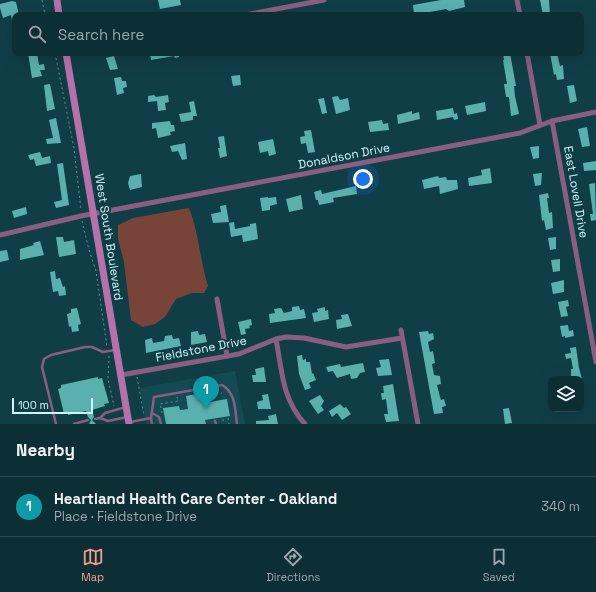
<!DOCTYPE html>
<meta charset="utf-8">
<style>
:root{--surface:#0c2e35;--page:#1a3a41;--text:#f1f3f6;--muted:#9aa8ad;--line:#2c4a50;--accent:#f49d8b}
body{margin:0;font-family:"Space Grotesk",sans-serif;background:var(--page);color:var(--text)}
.controls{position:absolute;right:12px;bottom:12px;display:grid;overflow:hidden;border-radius:8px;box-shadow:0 4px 16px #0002}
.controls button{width:36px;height:36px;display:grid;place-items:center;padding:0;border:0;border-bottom:1px solid var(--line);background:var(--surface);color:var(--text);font:20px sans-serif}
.scale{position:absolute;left:12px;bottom:10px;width:81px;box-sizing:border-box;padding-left:4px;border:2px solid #cff6ff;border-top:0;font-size:11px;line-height:14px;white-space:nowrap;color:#cff6ff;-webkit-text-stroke:3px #103e47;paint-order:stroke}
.you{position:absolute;left:363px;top:179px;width:14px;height:14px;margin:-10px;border:3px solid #fff;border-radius:50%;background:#1a73e8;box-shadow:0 0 0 6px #1a73e833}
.badge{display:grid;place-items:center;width:26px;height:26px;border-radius:50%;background:var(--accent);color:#fff;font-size:13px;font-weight:700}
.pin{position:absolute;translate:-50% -33px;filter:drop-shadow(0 1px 2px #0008)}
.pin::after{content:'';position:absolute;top:21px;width:14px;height:12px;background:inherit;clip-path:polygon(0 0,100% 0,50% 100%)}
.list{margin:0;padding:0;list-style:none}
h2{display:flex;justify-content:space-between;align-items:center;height:52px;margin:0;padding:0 16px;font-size:17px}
h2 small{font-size:13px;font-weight:400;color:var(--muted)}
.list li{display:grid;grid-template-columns:26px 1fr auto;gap:12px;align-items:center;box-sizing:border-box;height:60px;padding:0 16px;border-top:1px solid var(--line)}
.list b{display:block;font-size:15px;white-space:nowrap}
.list p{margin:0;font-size:13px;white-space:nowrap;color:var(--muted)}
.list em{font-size:13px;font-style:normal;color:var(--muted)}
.icon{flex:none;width:22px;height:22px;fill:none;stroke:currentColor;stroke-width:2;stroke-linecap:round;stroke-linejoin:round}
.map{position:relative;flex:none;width:596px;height:424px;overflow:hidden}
.search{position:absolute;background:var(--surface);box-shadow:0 4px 16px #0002;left:12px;right:12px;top:12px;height:44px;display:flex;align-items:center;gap:10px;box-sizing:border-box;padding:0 14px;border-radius:8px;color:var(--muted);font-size:15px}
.sheet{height:112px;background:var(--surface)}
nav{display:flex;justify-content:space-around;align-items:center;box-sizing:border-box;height:56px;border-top:1px solid var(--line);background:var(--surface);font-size:11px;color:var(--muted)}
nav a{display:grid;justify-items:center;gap:2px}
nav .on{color:var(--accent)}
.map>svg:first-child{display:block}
.built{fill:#144a54}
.green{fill:#784439}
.building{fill:#59b0ad}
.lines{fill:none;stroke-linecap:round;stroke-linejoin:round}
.path{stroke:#66919a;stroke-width:1;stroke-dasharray:2 3;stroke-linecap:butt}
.lane{stroke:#895e82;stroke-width:2.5}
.street{stroke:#895e82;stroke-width:5}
.secondary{stroke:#b671ab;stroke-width:7}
.labels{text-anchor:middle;stroke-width:4;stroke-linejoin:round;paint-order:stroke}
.street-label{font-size:12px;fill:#cff6ff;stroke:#103e47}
</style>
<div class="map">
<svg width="596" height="424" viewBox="0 0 596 424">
<rect width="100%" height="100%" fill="#103e47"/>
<polygon class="built" points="235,371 245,424 146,424 140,388"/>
<path class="green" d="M 189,208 C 199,233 200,260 208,286 L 204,293 L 192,293 L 176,299 L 165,317 L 155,324 L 143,327 L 131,320 L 124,262 L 118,239 L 118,225 L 133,218 Z"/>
<g class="building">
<polygon points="158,0 180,0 181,5 160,9"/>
<polygon points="441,0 464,0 465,7 449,11 446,9 414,15 413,5"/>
<polygon points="540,0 549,0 550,15 543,15"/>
<polygon points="12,1 16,2 19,15 15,15 15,25 13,26 11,15 3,18 0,8 0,4"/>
<polygon points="28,53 37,53 39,65 44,64 45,70 40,70 42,76 32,78"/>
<polygon points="150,53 179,53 179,57 175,58 174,56 151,60"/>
<polygon points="503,53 510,53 516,86 514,86 515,96 519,114 511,116 509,97 506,97 504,84 507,84 503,60 504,60"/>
<polygon points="550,53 557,53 560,66 563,65 564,79 557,80 556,74 554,75"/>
<polygon points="114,56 118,69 110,70 106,58"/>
<polygon points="240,75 241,85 233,86 231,76"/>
<polygon points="121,77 122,81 126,81 127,87 123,88 124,93 117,95 114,78"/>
<polygon points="50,84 55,109 47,111 44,85"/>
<polygon points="574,85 577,101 570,103 567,86"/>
<polygon points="154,95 156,97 168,95 169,102 165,103 166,110 158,111 157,101 148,102 148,96"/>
<polygon points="338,96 340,100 348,98 350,110 336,114 332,97"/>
<polygon points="324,98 327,113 322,114 318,99"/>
<polygon points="194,101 197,116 193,116 193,120 181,122 179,114 191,112 189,102"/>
<polygon points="485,102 486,111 467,115 465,106"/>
<polygon points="453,108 454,114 457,113 458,119 454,120 453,117 437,120 436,111"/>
<polygon points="412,111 412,114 419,112 420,119 398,124 397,115"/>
<polygon points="56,118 61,143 47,144 46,139 53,138 49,120"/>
<polygon points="382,120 383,124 388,123 389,130 370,132 368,122"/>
<polygon points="170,121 171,125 174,125 175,131 170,132 171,135 158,138 156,128 152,129 152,123"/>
<polygon points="587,127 590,146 582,147 578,129"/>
<polygon points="311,130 315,152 308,153 306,143 301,144 300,137 305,136 304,131"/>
<polygon points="224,136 227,156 220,158 218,148 220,148 218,137"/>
<polygon points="273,139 276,154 269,156 268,151 260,153 258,142"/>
<polygon points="185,143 187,159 182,160 178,151 172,152 170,146"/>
<polygon points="539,146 539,158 533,159 530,147"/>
<polygon points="40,152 42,158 50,156 51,163 36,166 34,159 30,160 28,155"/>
<polygon points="596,161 596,170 584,171 583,163"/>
<polygon points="63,163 69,205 56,208 54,202 62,200 57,164"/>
<polygon points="490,168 492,183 469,186 468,178 482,175 481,170"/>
<polygon points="542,173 541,185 535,186 533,174"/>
<polygon points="141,174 142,187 130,190 128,183 130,176"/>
<polygon points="438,176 439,178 446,177 447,180 457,180 458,189 440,194 439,186 424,189 422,180"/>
<polygon points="595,183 596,220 591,221 590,214 593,214 589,184"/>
<polygon points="356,186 357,194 333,198 334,202 319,205 318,200 316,200 314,192 321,190 322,194"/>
<polygon points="548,193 549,198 547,198 549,213 552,212 553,228 546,230 544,220 542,221 539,195"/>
<polygon points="301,195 303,209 289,212 286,199"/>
<polygon points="268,197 268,198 276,197 277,204 270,206 270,210 262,211 260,198"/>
<polygon points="226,205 229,222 213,223 211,214 221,212 220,206"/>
<polygon points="26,207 27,214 14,218 12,211"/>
<polygon points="234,222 235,229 250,226 250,224 256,223 258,239 243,242 242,235 231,237 229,223"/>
<polygon points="56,237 63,237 64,242 74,240 76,254 59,257"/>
<polygon points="556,237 556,249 550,250 548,238"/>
<polygon points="40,241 44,255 20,260 20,249 34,245 33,243"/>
<polygon points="7,250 9,260 0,262 0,251"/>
<polygon points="560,259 560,271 553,272 551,260"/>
<polygon points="55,271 56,279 60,278 63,287 65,286 66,295 59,296 58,291 53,292 50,272"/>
<polygon points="564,280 564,292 553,294 551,283"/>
<polygon points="568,300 569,306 566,307 568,316 561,317 558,302"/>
<polygon points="299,306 300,310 304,309 306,318 270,323 269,314 275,313 274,309 281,308 284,313 292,311 292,307"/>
<polygon points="325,307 325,311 328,310 329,319 314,322 312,313 318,312 317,309"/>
<polygon points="77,308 81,324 78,325 79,331 72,332 71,326 69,327 67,314 71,313 71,309"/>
<polygon points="348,314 352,326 337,329 336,320 342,319 341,315"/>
<polygon points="251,319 252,325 249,326 250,328 245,329 246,334 241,335 238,322"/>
<polygon points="568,325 569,331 573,330 574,336 565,338 565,336 562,337 560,326"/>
<polygon points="198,331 199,335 205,334 207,342 191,345 191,332"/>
<polygon points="428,331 429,334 433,333 434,339 428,342 430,352 433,351 435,363 432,364 434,375 440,376 441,384 437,385 440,397 441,400 444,399 446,406 442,407 443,413 434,414 419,332"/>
<polygon points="172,335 173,339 179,338 181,346 146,353 145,340 152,338 153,343 164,341 165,336"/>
<polygon points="576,347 579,368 582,379 571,379 571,369 573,369 571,358 566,359 565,354 571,353 570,348"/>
<polygon points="302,355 303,360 306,359 306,362 310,362 312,374 313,373 316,380 309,383 311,388 305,390 299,374 297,356"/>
<polygon points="389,359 392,375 378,376 376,368 381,367 379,360"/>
<polygon points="363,363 365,372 360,373 357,378 351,379 350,374 337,378 333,371 328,372 326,367 340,364 341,367"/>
<polygon points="264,367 266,382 253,382 252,375 256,375 255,369"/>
<polygon points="98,377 98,379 102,378 109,403 104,404 105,406 92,410 94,417 92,420 96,424 89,424 91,420 88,417 86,411 68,415 68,413 64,414 58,389 61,388 61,385"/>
<polygon points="393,384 399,421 386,422 384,414 388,414 386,399 382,400 381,393 384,393 383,386"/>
<polygon points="202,393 204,403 227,399 230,416 205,420 206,424 166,424 163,408 179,406 180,410 188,409 186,396"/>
<polygon points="268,394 271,409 258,409 257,402 263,400 262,395"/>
<polygon points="320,395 324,401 321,406 324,410 318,414 309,401"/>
<polygon points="340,404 344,408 346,407 351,414 342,420 337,413 332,417 329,411"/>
<polygon points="509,408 512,423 505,424 503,409"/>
<polygon points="276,414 278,424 256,424 256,421 269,420 268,416"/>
</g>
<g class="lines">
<g class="path">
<polyline points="42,0 45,15"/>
<polyline points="55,53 74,148 81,210"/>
<polyline points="82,221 89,250 96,271 107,347"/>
<polyline points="109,356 108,379 114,406"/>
<polyline points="137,377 144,416"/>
<polyline points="205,392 205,396 222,393"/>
<polyline points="162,413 160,404 178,401 177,397"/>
<polyline points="228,418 229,424"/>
<polyline points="223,419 224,424"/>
</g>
<g class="lane">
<polyline points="152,413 159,417 161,424"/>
<polyline points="100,418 108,421 127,417"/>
<polyline points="95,419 100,418 105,413 126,407"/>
<polyline points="215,421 216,424"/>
<polyline points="130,422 151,418"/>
<polyline points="56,424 42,367 44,359 51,355 85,347 92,347 103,352 115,350"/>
<polyline points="74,424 88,420"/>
<path d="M 152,424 L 151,418 L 154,397 L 222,385 C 236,393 235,410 237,424"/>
</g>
<g class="street">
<polyline points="517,0 520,15"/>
<polyline points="245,15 324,0"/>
<polyline points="527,53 540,125"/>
<polyline points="552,121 596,362"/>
<polyline points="0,235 81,216 520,133 552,121 596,112"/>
<polyline points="217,299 227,356"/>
<polyline points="401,330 418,424"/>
<path d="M 276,339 C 282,371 282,399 305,424"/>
<polyline points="121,375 239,354 276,339 286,337 304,338 346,347 402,338"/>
</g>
<g class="secondary">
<polyline points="57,0 59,15"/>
<polyline points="66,53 129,424"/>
</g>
</g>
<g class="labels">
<g class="street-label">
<text transform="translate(344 156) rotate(-11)" y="4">Donaldson Drive</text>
<text transform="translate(576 192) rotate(80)" y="4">East Lovell Drive</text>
<text transform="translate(109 237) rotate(81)" y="4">West South Boulevard</text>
<text transform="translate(201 349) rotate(-11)" y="4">Fieldstone Drive</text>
</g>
</g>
</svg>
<div class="controls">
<button><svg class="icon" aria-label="layers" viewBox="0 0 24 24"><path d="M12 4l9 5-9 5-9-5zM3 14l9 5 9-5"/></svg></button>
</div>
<div class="scale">100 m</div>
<div class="you"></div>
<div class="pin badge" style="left:206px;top:409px;background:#0f9aa8">1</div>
<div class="search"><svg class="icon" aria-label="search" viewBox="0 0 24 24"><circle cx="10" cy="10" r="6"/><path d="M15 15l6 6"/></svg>Search here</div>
</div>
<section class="sheet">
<h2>Nearby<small></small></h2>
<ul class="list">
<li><span class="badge" style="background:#0f9aa8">1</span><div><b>Heartland Health Care Center - Oakland</b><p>Place · Fieldstone Drive</p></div><em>340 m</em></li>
</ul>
</section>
<nav>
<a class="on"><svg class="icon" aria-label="map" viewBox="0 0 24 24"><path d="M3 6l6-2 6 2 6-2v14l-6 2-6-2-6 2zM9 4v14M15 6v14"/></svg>Map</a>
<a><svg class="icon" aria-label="directions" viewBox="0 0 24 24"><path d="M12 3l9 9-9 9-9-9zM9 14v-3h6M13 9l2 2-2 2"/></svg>Directions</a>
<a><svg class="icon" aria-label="saved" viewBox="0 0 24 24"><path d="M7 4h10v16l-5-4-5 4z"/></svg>Saved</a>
</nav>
